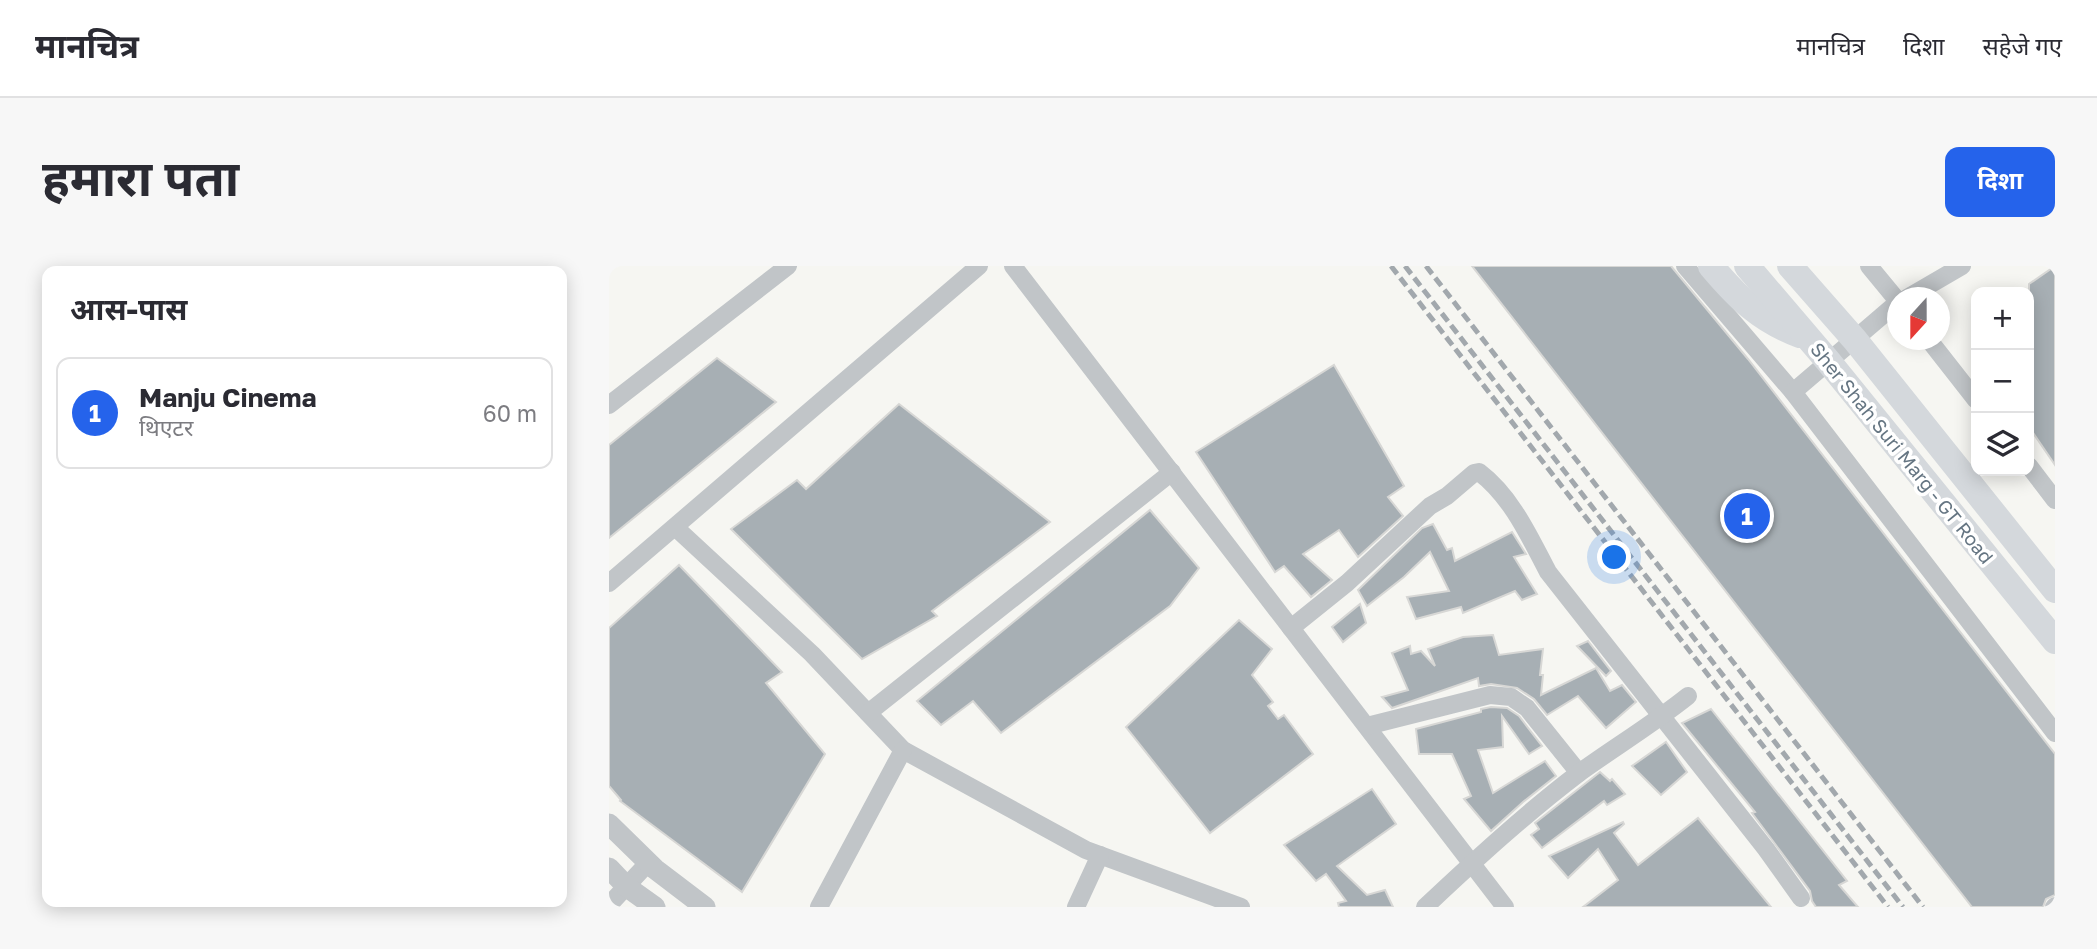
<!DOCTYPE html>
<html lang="hi">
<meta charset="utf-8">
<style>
:root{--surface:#fff;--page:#f7f7f7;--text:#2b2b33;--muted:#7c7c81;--line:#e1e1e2;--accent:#2563eb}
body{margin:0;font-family:"Golos Text","Noto Sans Devanagari",sans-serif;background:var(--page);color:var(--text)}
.controls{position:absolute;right:21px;top:21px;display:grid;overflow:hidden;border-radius:14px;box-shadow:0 4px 18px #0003}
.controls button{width:63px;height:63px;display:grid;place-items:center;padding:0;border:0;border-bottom:2px solid var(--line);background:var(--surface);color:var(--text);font:35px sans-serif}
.compass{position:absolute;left:1278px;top:21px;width:63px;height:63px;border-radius:50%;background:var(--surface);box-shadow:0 4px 18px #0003;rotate:201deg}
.you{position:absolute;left:1006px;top:292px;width:24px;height:24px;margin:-18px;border:5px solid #fff;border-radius:50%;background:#1a73e8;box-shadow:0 0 0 10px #1a73e833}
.badge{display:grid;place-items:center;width:46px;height:46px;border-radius:50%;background:var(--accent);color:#fff;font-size:23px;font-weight:700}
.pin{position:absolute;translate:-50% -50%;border:4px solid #fff;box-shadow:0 2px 7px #0006}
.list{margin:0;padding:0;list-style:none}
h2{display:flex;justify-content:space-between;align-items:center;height:91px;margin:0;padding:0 28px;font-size:30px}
h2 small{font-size:23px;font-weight:400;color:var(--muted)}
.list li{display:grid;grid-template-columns:46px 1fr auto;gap:21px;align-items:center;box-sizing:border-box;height:112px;margin:0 14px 14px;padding:0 14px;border:2px solid var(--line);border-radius:14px}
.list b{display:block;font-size:26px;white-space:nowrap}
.list p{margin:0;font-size:23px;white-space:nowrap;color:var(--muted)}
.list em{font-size:23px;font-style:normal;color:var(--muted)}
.icon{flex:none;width:38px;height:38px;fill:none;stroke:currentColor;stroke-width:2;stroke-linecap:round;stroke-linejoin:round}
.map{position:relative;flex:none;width:1446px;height:641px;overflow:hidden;border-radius:14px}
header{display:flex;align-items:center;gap:42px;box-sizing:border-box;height:98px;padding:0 35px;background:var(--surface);border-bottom:2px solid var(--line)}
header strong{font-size:33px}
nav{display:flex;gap:38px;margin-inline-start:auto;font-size:24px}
.intro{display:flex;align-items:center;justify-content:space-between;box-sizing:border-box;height:168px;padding:0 42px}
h1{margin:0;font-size:49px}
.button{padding:18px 32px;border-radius:14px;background:var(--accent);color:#fff;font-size:24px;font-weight:700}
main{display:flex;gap:42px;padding:0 42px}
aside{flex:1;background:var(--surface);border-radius:14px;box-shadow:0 4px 18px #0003}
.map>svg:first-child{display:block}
.building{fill:#a7afb4;stroke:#d7d7d5;stroke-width:2}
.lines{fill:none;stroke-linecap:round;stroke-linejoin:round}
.minor{stroke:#c1c5c8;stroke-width:18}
.tertiary{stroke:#c1c5c8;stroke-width:21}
.primary{stroke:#d4d8dc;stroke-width:26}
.rail{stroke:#a2a8ad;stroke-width:5;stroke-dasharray:10 5;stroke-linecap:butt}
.labels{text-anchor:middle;stroke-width:7;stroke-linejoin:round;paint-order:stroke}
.street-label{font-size:19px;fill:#657582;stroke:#fff}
</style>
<header>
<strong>मानचित्र</strong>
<nav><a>मानचित्र</a><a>दिशा</a><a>सहेजे गए</a></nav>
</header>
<div class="intro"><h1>हमारा पता</h1><a class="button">दिशा</a></div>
<main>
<aside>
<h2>आस-पास<small></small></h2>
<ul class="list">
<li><span class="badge">1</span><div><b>Manju Cinema</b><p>थिएटर</p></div><em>60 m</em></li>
</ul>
</aside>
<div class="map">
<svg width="1446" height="641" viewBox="0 0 1446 641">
<rect width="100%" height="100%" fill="#f6f6f2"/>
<g class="building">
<polygon points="863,0 1062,0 1139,93 1446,488 1446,629 1437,633 1434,641 1363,641"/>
<polygon points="1446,0 1446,199 1420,161 1420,18"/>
<polygon points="108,92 167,136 0,272 0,179"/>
<polygon points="725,99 795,220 779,231 794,250 749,291 730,264 694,288 723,314 702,331 675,300 666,306 587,186"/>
<polygon points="290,138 441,256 323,345 328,350 253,393 122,263 188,214 197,223"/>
<polygon points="541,244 590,302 561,340 392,467 364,435 332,459 308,435"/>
<polygon points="824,258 838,284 843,282 846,295 903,266 917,288 905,291 928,328 913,334 906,325 854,347 852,341 807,353 798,331 840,325 821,286 795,311 758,340 749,324 813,262"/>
<polygon points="70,299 173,406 157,417 216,488 133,626 11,535 12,534 0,520 0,362"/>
<polygon points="751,338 757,357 734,376 723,361"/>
<polygon points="630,354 663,383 643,409 664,436 659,440 669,453 675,449 704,488 601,567 517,461"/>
<polygon points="884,369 890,389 934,383 931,409 934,409 932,429 987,402 1001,425 1013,419 1027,436 997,462 969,430 938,449 925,433 908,422 882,418 870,420 869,412 783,442 773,431 799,424 783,387 801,380 802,388 812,385 826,400 819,383 854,371"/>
<polygon points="979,375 1002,405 997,410 968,380"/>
<polygon points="882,441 898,442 910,450 933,480 920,488 893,450 894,481 869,484 884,527 936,495 947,510 914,536 882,565 855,533 862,530 843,488 810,488 807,463 872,446 872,443"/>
<polygon points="1102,443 1238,615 1230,619 1249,641 1207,641 1203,635 1201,625 1143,547 1146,546 1073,457"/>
<polygon points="1057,476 1078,506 1052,529 1023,500"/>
<polygon points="991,506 1001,515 1003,513 1016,528 998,539 995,535 933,582 922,569 930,563 926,557"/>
<polygon points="763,523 787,558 728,600 758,629 776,624 784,641 730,641 729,637 737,635 717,608 707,615 675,579"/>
<polygon points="1089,552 1162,641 974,641 1009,614 989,583 959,612 940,590 1014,556 1015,558 1005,567 1029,599"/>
</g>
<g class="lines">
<g class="minor">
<polyline points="404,0 896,641"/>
<polyline points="1076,0 1184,126"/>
<polyline points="1260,0 1288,34"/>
<polyline points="1298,32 1353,0"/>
<polyline points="1288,37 1184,126 1446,467"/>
<polyline points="1320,74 1367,134"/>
<polyline points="0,139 179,0"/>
<polyline points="1420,200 1446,234"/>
<polyline points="67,262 203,388 294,484 477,584 632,641"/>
<polyline points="0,317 370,0"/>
<path d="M 682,362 L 738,317 L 821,240 L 838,230 L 865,207 L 870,206 C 903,231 921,272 939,306 L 1157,583 L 1192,632"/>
<polyline points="259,447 563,206"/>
<polyline points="758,460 881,429 902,431 918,442 970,507"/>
<polyline points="0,639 39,597"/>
<polyline points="210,641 294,484"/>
<polyline points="467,641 491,589"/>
<path d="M 816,641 C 865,595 916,548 970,507 C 1006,481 1044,458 1079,430"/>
<polyline points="1445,641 1446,640"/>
</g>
<g class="tertiary">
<polyline points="0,558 46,603 96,641"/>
<polyline points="0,602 18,621 46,641"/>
</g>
<g class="primary">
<path d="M 1102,0 C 1129,32 1151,54 1191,69"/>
<polyline points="1138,0 1219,95 1446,375"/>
<polyline points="1181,0 1246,74 1446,324"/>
</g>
<g class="rail">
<polyline points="782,0 1279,641"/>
<polyline points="796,0 1294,641"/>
<polyline points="817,0 1314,641"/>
</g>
</g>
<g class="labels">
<g class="street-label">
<text transform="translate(1293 187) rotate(51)" y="7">Sher Shah Suri Marg - GT Road</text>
</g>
</g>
</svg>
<div class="controls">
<button>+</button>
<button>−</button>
<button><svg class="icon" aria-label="layers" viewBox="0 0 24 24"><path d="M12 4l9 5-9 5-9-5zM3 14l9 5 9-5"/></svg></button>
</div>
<svg class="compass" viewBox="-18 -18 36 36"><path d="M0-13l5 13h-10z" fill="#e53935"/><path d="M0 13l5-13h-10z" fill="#7c7c81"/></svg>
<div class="you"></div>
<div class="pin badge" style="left:1138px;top:250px">1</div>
</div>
</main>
